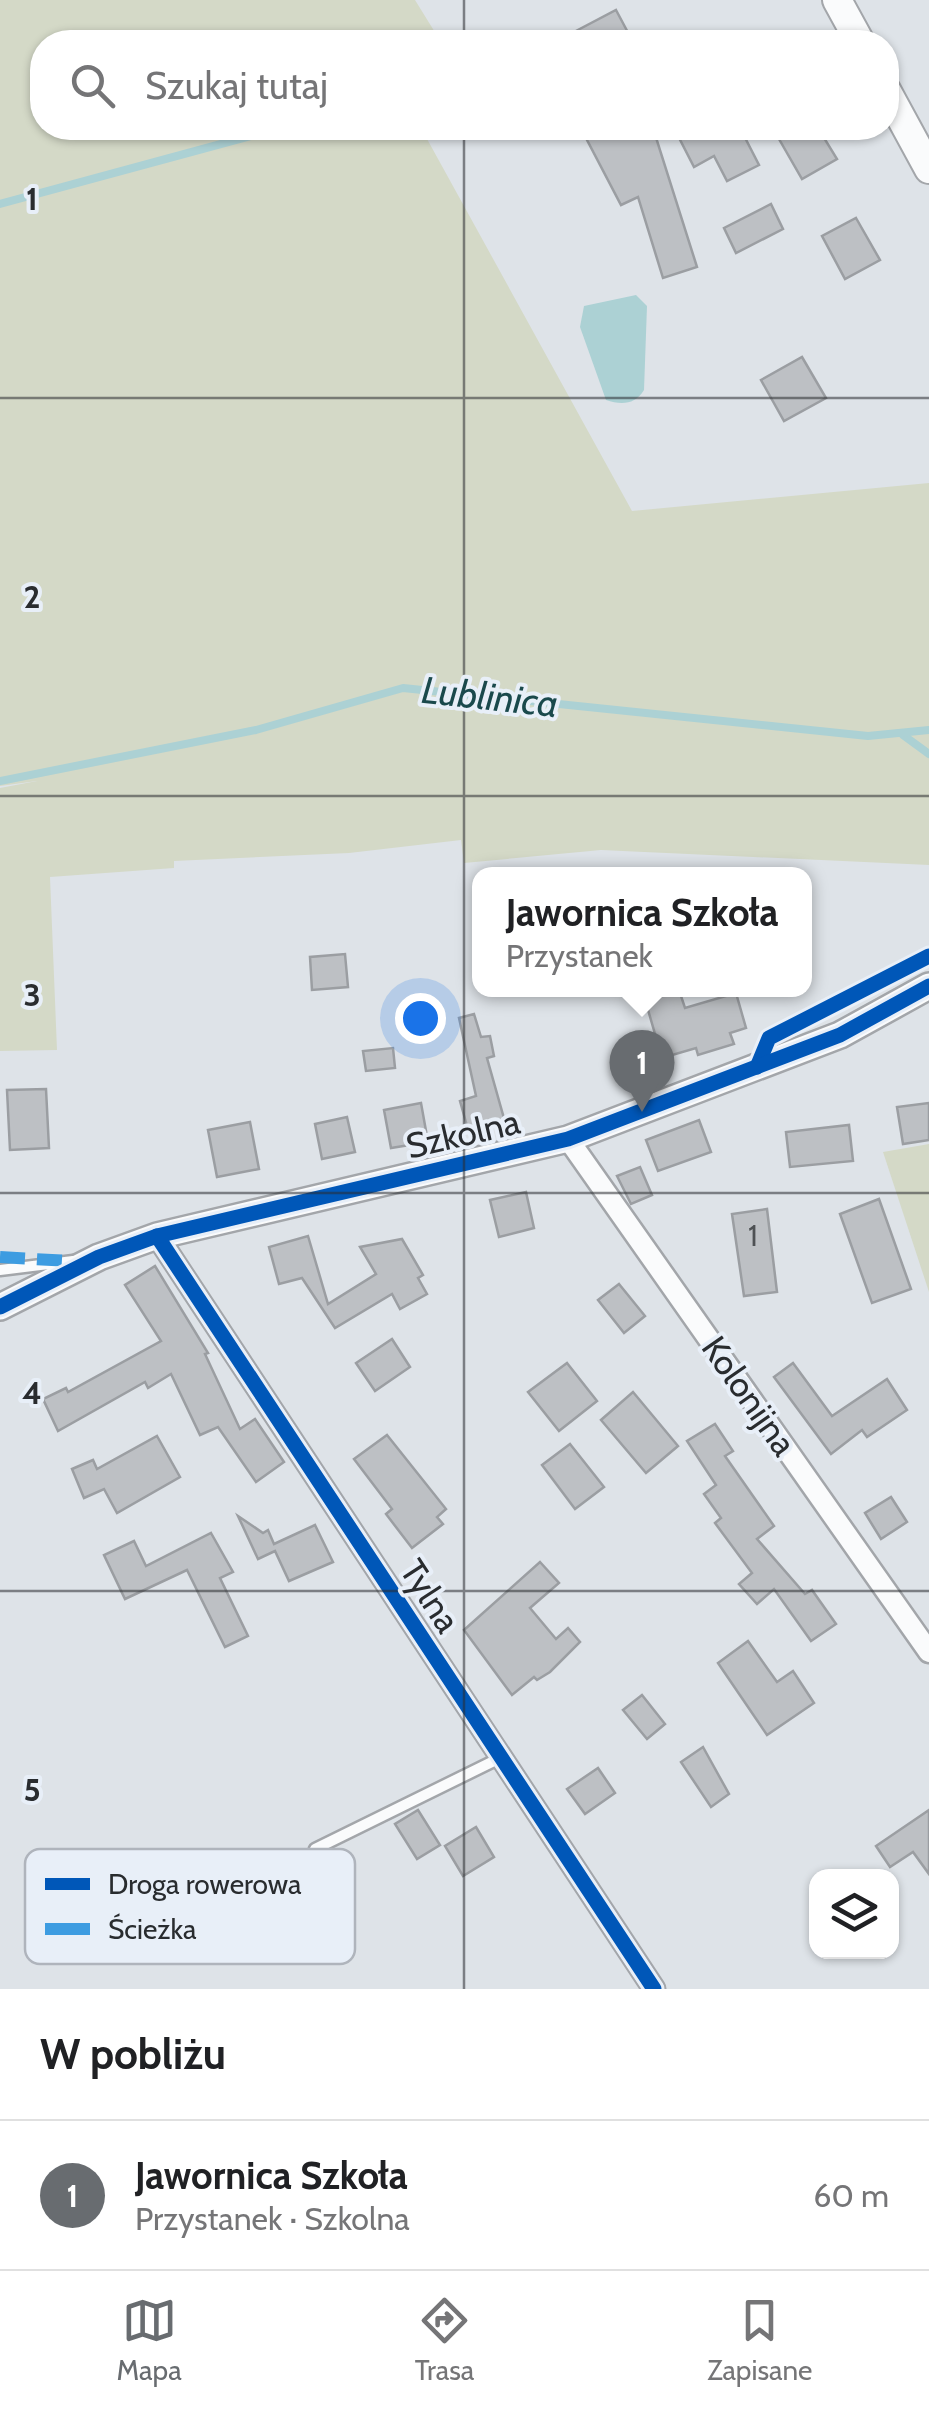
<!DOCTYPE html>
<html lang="pl">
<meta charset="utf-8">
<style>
:root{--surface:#fff;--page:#f2f2f2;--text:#202124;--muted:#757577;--line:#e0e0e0;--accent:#686c70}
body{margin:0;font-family:Cabin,sans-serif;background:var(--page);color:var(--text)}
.controls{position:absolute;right:30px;bottom:30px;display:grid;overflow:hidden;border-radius:20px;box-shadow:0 2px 8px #0004}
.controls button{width:90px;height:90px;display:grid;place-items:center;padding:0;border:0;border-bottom:2px solid var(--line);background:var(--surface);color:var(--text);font:50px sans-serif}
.you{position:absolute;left:420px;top:1018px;width:35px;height:35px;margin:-25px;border:8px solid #fff;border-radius:50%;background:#1a73e8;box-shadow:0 0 0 15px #1a73e833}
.badge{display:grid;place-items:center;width:65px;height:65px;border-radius:50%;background:var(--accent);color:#fff;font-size:32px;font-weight:700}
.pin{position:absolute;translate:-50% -82px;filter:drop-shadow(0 2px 5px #0008)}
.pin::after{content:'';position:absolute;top:52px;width:35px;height:30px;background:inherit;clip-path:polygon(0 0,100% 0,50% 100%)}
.popup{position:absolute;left:472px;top:867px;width:340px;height:130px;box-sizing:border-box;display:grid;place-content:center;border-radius:20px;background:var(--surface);filter:drop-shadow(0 2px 8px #0005);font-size:32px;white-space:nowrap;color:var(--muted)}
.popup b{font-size:38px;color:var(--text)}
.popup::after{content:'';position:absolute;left:50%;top:100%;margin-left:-20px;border:20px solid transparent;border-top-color:var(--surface)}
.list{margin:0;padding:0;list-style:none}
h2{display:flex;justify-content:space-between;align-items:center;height:130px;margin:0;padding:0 40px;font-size:42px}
h2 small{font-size:32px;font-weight:400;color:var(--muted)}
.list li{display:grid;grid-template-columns:65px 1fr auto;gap:30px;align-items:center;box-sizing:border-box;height:150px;padding:0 40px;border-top:2px solid var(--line)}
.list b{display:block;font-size:38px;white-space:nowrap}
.list p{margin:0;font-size:32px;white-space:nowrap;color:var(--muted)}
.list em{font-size:32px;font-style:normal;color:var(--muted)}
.icon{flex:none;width:55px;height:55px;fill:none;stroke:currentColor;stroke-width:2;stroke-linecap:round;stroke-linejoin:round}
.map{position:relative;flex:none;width:929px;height:1989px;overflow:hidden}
.search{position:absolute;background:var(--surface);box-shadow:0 2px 8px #0004;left:30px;right:30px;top:30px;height:110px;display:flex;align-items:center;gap:25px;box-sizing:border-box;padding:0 35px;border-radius:40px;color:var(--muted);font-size:38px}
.sheet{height:280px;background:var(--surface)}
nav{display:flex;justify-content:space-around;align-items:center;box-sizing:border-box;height:140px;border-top:2px solid var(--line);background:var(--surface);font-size:28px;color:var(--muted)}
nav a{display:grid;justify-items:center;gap:5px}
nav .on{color:var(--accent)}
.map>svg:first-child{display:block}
.green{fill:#d4d9c7}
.water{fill:#acd1d4}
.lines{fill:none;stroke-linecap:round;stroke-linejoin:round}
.stream{stroke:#acd1d4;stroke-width:8}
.building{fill:#bdc0c4;stroke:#9b9ea2;stroke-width:2.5}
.service-casing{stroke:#a3a6aa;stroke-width:15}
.minor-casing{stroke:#a3a6aa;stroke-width:25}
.tertiary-casing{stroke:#a3a6aa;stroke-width:30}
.secondary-casing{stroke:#a3a6aa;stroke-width:32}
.service{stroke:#fafbfc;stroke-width:10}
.minor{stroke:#fafbfc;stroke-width:20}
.tertiary{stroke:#fafbfc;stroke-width:25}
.secondary{stroke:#fafbfc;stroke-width:28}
.quiet{stroke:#3d9ce1;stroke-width:12;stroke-dasharray:25 12;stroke-linecap:butt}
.cycleway-casing{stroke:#e8eff8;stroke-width:21}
.cycleway{stroke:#0057b8;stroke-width:15}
.grid{fill:none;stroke:#292c2f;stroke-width:2.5;stroke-opacity:0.55}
.labels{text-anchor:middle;stroke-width:8;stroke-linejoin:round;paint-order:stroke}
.number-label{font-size:30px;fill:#4e5154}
.street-label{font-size:35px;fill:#292c2f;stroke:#e8eff8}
.water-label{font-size:38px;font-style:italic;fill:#1a494c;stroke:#e8eff8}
.key{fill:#e8eff8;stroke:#afb4bc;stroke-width:2.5}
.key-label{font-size:28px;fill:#292c2f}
.grid-label{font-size:32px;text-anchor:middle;font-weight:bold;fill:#292c2f;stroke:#e8eff8;stroke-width:8;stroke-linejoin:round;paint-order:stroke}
</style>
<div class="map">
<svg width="929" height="1989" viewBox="0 0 929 1989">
<rect width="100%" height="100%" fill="#dee3e8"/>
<g class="green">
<polygon points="0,0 415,0 441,42 42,42 42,128 421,128 632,511 929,483 929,865 601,850 464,863 461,840 349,853 174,861 174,868 50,877 57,1050 0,1051 0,788 37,781 0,786"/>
<polygon points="929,1144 929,1292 883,1152"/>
</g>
<path class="water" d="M 636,295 L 647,306 L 644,390 C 635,405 621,405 606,400 L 580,327 L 584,306 Z"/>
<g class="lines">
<g class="stream">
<polyline points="0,204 280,128"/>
<polyline points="903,735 929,754"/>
<polyline points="0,781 256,730 403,688 868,736 929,730"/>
</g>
</g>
<g class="building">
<polygon points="616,10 633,42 555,42"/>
<polygon points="607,128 653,128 697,267 663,278 638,197 621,205 586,138"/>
<polygon points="674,128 740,128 759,165 727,181 714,156 694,167"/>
<polygon points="798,128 818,128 837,159 802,179 779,139"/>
<polygon points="771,204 783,229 736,253 724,228"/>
<polygon points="856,218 880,260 845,279 822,236"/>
<polygon points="802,357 826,398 784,421 761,380"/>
<polygon points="345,954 348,987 312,990 310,957"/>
<polygon points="667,990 679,990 685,1008 736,993 746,1028 730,1033 734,1044 698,1055 696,1048 662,1058 644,996"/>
<polygon points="474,1014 481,1037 490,1036 494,1056 487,1058 505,1122 469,1133 460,1101 476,1096 459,1018"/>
<polygon points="393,1048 395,1068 366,1071 363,1051"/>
<polygon points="46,1089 49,1148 10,1150 7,1090"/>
<polygon points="421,1103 428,1142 391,1148 384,1110"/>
<polygon points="929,1103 929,1140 903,1144 897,1107"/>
<polygon points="347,1117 355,1152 322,1159 315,1124"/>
<polygon points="699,1120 711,1152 658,1171 646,1140"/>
<polygon points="250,1122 259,1169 217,1177 208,1130"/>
<polygon points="849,1125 853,1161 790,1167 786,1132"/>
<polygon points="640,1167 652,1195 631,1204 617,1176"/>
<polygon points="526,1192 534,1228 499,1237 490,1200"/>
<polygon points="879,1199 911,1289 872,1303 840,1214"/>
<polygon points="767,1209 777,1292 744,1296 732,1214"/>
<polygon points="308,1236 328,1304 376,1274 360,1247 402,1239 423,1275 418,1278 427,1294 400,1309 392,1294 335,1328 302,1278 279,1284 269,1247"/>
<polygon points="155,1266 208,1353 205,1354 240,1429 255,1419 284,1462 256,1482 218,1427 200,1435 171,1374 148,1388 145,1382 58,1431 43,1399 66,1388 68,1392 161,1341 125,1285"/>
<polygon points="619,1284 645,1316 624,1333 598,1300"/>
<polygon points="392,1339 410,1367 375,1391 356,1363"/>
<polygon points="567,1363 597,1401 559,1431 528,1392"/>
<polygon points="793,1363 832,1416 887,1379 907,1410 867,1437 862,1430 831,1454 774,1377"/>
<polygon points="633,1392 678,1446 646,1473 601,1420"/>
<polygon points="715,1424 733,1451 725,1456 774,1526 757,1539 805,1594 812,1590 836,1624 811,1641 774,1589 757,1604 739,1584 752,1573 715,1523 721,1518 704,1494 716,1485 687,1441"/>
<polygon points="387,1435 446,1509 437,1517 443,1524 412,1548 386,1514 392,1509 354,1459"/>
<polygon points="157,1436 180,1477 117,1513 104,1489 84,1498 72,1469 93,1460 97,1469"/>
<polygon points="570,1444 604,1487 575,1509 542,1465"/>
<polygon points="891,1497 907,1522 881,1539 865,1513"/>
<polygon points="238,1516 263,1533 268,1530 274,1544 315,1525 333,1562 289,1581 275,1551 258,1559"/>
<polygon points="211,1533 233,1572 220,1578 248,1636 225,1647 187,1570 125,1599 104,1555 134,1541 146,1566"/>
<polygon points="540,1562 559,1583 530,1608 556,1639 568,1628 580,1642 550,1672 537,1680 534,1677 512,1695 464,1630"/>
<polygon points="748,1641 777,1682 793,1671 814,1703 767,1735 718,1663"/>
<polygon points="642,1695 665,1724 647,1739 623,1710"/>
<polygon points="703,1747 729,1794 711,1807 681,1762"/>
<polygon points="598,1768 615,1793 585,1814 567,1789"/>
<polygon points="418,1810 440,1845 417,1859 395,1824"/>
<polygon points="929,1810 929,1874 913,1852 890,1867 876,1846"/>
<polygon points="476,1827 494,1857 463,1876 445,1846"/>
</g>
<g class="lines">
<g class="service-casing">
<g id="service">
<polyline points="0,1270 73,1261"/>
<polyline points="315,1849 500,1758"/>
</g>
</g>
<g class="minor-casing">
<g id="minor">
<polyline points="568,1139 929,1652"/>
<polyline points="157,1236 654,1989"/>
</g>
</g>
<g class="tertiary-casing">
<polyline id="tertiary" points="0,1307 99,1257 157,1236 568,1139 840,1035 929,986"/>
</g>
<g class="secondary-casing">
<g id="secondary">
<polyline points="837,0 860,42"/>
<polyline points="886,90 929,169"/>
</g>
</g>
<use href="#service" class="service"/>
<use href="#minor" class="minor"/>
<use href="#tertiary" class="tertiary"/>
<use href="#secondary" class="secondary"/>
<polyline class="quiet" points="0,1257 69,1261"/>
<g class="cycleway-casing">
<g id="cycleway">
<polyline points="757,1067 769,1038 929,956"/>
<polyline points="157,1236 654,1989"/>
<polyline points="0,1307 99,1257 157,1236 568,1139 840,1035 929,986"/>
</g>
</g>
<use href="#cycleway" class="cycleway"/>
</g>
<path class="grid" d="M 464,0 L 464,42M 464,128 L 464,1989M 0,398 L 929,398M 0,796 L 929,796M 0,1193 L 929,1193M 0,1591 L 929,1591"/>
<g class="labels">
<g class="number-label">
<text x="753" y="1246">1</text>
</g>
<g class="street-label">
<text transform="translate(463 1134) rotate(-13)" y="12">Szkolna</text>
<text transform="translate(749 1396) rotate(55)" y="12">Kolonijna</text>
<text transform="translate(430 1596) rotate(57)" y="12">Tylna</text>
</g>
<g class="water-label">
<text transform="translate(490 697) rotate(6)" y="13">Lublinica</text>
</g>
</g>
<rect x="25" y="1849" width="330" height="115" rx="15" class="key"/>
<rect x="45" y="1878" width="45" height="12" fill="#0057b8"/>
<rect x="45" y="1923" width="45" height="12" fill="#3d9ce1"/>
<g class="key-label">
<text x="108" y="1894">Droga rowerowa</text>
<text x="108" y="1939">Ścieżka</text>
</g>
<g class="grid-label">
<text x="32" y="210">1</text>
<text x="32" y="608">2</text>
<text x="32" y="1006">3</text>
<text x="32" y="1404">4</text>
<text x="32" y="1801">5</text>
</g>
</svg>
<div class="controls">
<button><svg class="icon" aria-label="layers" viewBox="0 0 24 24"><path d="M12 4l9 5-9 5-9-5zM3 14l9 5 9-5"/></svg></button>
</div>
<div class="you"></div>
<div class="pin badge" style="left:642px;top:1112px">1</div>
<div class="popup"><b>Jawornica Szkoła</b>Przystanek</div>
<div class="search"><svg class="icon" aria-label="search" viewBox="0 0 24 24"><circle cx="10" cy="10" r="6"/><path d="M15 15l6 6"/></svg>Szukaj tutaj</div>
</div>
<section class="sheet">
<h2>W pobliżu<small></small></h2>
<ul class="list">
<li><span class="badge">1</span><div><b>Jawornica Szkoła</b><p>Przystanek · Szkolna</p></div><em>60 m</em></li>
</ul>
</section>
<nav>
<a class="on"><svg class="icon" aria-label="map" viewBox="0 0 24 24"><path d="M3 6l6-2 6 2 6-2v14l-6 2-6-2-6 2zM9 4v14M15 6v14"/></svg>Mapa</a>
<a><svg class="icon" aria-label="directions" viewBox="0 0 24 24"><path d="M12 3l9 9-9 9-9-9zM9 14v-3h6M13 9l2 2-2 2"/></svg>Trasa</a>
<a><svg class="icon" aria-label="saved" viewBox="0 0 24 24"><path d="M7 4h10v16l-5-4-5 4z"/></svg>Zapisane</a>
</nav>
